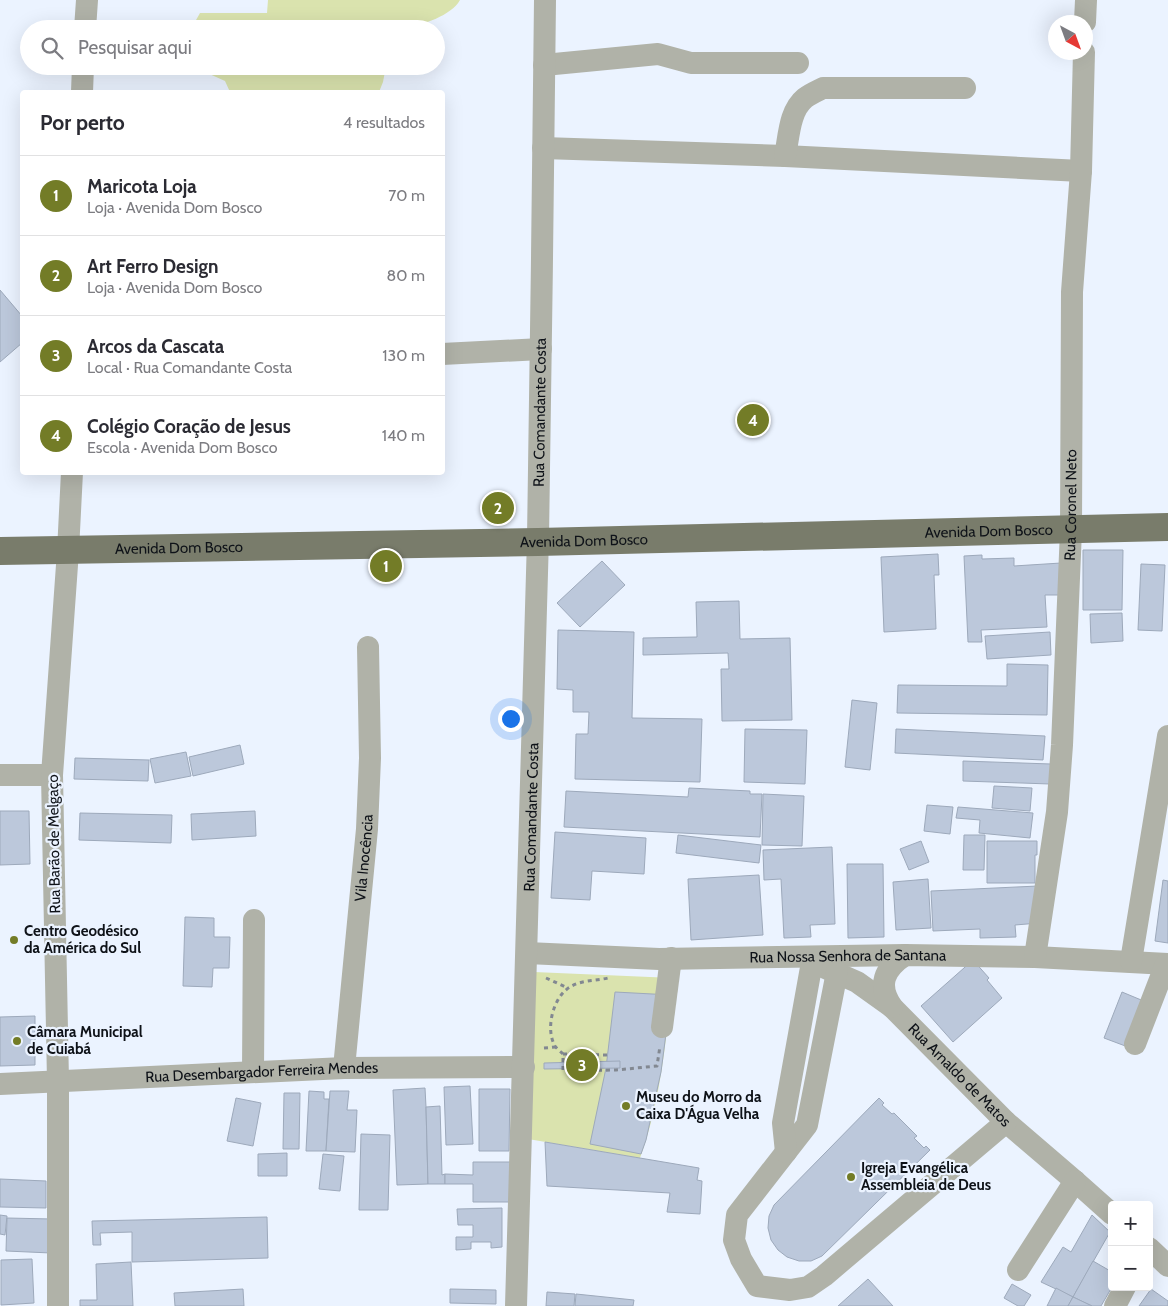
<!DOCTYPE html>
<html lang="pt">
<meta charset="utf-8">
<style>
:root{--surface:#fff;--page:#f7f7f7;--text:#2b2b33;--muted:#7c7c81;--line:#e1e1e2;--accent:#737c27}
body{margin:0;font-family:Cabin,sans-serif;background:var(--page);color:var(--text)}
.controls{position:absolute;right:15px;bottom:15px;display:grid;overflow:hidden;border-radius:5px;box-shadow:0 5px 20px #0002}
.controls button{width:45px;height:45px;display:grid;place-items:center;padding:0;border:0;border-bottom:1px solid var(--line);background:var(--surface);color:var(--text);font:25px sans-serif}
.compass{position:absolute;left:1048px;top:15px;width:45px;height:45px;border-radius:50%;background:var(--surface);box-shadow:0 5px 20px #0002;rotate:139deg}
.you{position:absolute;left:510px;top:718px;width:18px;height:18px;margin:-12px;border:4px solid #fff;border-radius:50%;background:#1a73e8;box-shadow:0 0 0 8px #1a73e833}
.badge{display:grid;place-items:center;width:32px;height:32px;border-radius:50%;background:var(--accent);color:#fff;font-size:16px;font-weight:700}
.pin{position:absolute;translate:-50% -50%;border:2px solid #fff;box-shadow:0 1px 5px #0006}
.list{margin:0;padding:0;list-style:none}
h2{display:flex;justify-content:space-between;align-items:center;height:65px;margin:0;padding:0 20px;font-size:21px}
h2 small{font-size:16px;font-weight:400;color:var(--muted)}
.list li{display:grid;grid-template-columns:32px 1fr auto;gap:15px;align-items:center;box-sizing:border-box;height:80px;padding:0 20px;border-top:1px solid var(--line)}
.list b{display:block;font-size:19px;white-space:nowrap}
.list p{margin:0;font-size:16px;white-space:nowrap;color:var(--muted)}
.list em{font-size:16px;font-style:normal;color:var(--muted)}
.icon{flex:none;width:28px;height:28px;fill:none;stroke:currentColor;stroke-width:2;stroke-linecap:round;stroke-linejoin:round}
.map{position:relative;flex:none;width:1168px;height:1306px;overflow:hidden}
.search{position:absolute;background:var(--surface);box-shadow:0 5px 20px #0002;left:20px;top:20px;width:425px;height:55px;display:flex;align-items:center;gap:12px;box-sizing:border-box;padding:0 18px;border-radius:28px;color:var(--muted);font-size:19px}
.panel{position:absolute;background:var(--surface);box-shadow:0 5px 20px #0002;left:20px;top:90px;width:425px;height:385px;border-radius:5px}
.map>svg:first-child{display:block}
.green{fill:#dae3ae}
.building{fill:#bcc8db;stroke:#9da9bb}
.lines{fill:none;stroke-linecap:round;stroke-linejoin:round}
.path{stroke:#828891;stroke-width:3;stroke-dasharray:4 4;stroke-linecap:butt}
.minor{stroke:#b0b2a8;stroke-width:22}
.major{stroke:#797c6b;stroke-width:28}
.poi-dot{fill:#737c27;stroke:#ebf3ff;stroke-width:2}
.labels{text-anchor:middle;stroke-width:4.5;stroke-linejoin:round;paint-order:stroke}
.street-label{font-size:15px;fill:#0e1218;stroke:#ebf3ff}
.poi-label{font-size:15px;font-weight:bold;fill:#0e1218;stroke:#ebf3ff;text-anchor:start}
</style>
<div class="map">
<svg width="1168" height="1306" viewBox="0 0 1168 1306">
<rect width="100%" height="100%" fill="#ebf3ff"/>
<g class="green">
<path d="M 268,0 L 460,0 C 451,16 423,24 406,29 L 191,29 L 200,13 L 267,13 Z"/>
<polygon points="190,66 386,66 383,82 379,92 230,92 225,81 205,72 192,69"/>
<path d="M 534,972 L 673,978 C 666,1038 661,1101 640,1158 L 528,1139 Z"/>
</g>
<g class="building">
<polygon points="0,290 22,316 22,343 0,362"/>
<rect x="485" y="497" width="26" height="22"/>
<polygon points="1083,550 1123,550 1122,610 1083,610"/>
<polygon points="938,554 939,575 934,575 936,629 884,632 881,557"/>
<polygon points="982,555 982,559 1014,558 1014,566 1061,563 1062,595 1045,595 1047,627 981,630 982,642 968,642 964,556"/>
<polygon points="602,561 625,585 580,627 557,603"/>
<polygon points="1141,564 1165,565 1162,631 1138,630"/>
<polygon points="739,601 740,639 790,638 792,720 722,721 721,669 729,669 728,653 643,655 643,638 697,637 696,602"/>
<polygon points="1122,613 1123,641 1091,643 1090,614"/>
<polygon points="558,630 634,632 632,718 702,719 700,782 575,779 576,734 588,734 589,712 573,712 573,690 557,689"/>
<polygon points="1050,632 1051,655 987,659 985,636"/>
<polygon points="1007,664 1048,665 1047,715 897,713 898,685 1007,686"/>
<polygon points="852,700 877,703 870,770 845,767"/>
<polygon points="745,729 807,730 805,784 744,782"/>
<polygon points="896,729 1045,736 1043,760 895,753"/>
<polygon points="240,745 244,764 193,776 189,757"/>
<polygon points="186,752 191,776 155,783 150,759"/>
<polygon points="75,758 149,760 148,781 74,779"/>
<polygon points="963,761 1051,764 1050,784 963,781"/>
<polygon points="994,786 1032,788 1030,811 992,808"/>
<polygon points="689,788 750,791 750,794 762,794 760,837 564,827 566,791 688,797"/>
<polygon points="763,794 804,796 802,846 762,845"/>
<polygon points="927,805 953,807 950,834 924,831"/>
<polygon points="958,807 1033,813 1030,838 979,833 980,820 956,818"/>
<polygon points="0,811 29,811 30,864 0,865"/>
<polygon points="255,811 256,836 192,840 191,814"/>
<polygon points="80,813 172,815 171,843 79,840"/>
<polygon points="555,832 646,838 644,874 592,871 590,900 551,898"/>
<polygon points="678,835 761,845 759,863 676,853"/>
<polygon points="964,835 985,835 984,870 963,870"/>
<polygon points="921,841 929,862 909,870 900,849"/>
<polygon points="987,841 1037,841 1037,855 1035,855 1035,883 987,883"/>
<polygon points="832,847 835,924 810,925 811,937 784,938 781,879 764,880 763,850"/>
<polygon points="847,864 883,864 884,937 848,938"/>
<polygon points="759,875 763,935 691,940 688,879"/>
<polygon points="928,879 931,928 896,930 893,882"/>
<polygon points="1163,880 1168,881 1168,943 1155,941"/>
<polygon points="1038,886 1039,923 1015,925 1016,937 980,938 980,929 933,931 931,891"/>
<polygon points="185,917 214,918 214,937 230,937 229,968 213,968 212,987 183,986"/>
<polygon points="973,960 989,978 987,980 1002,998 953,1042 921,1006"/>
<polygon points="615,992 671,995 661,1072 646,1140 641,1154 590,1144 606,1068"/>
<polygon points="1122,992 1146,1002 1128,1047 1104,1038"/>
<polygon points="35,1016 35,1065 0,1066 0,1017"/>
<polygon points="620,1061 620,1068 544,1069 544,1063"/>
<polygon points="470,1086 473,1144 446,1145 444,1087"/>
<polygon points="425,1088 426,1107 428,1184 397,1185 393,1090"/>
<polygon points="479,1089 510,1089 509,1151 479,1151"/>
<polygon points="309,1091 324,1092 324,1099 329,1099 326,1151 306,1151"/>
<polygon points="330,1091 349,1091 347,1110 357,1110 355,1152 326,1151"/>
<polygon points="284,1093 300,1093 299,1149 283,1149"/>
<polygon points="236,1098 261,1103 253,1146 227,1141"/>
<polygon points="879,1098 884,1103 882,1105 892,1114 894,1113 917,1136 914,1138 924,1148 926,1146 930,1150 822,1256 811,1261 799,1261 787,1257 778,1250 771,1240 768,1228 769,1216 774,1205"/>
<polygon points="440,1106 442,1175 445,1174 445,1184 428,1184 426,1107"/>
<polygon points="361,1134 390,1135 388,1210 359,1210"/>
<polygon points="545,1142 699,1168 697,1180 702,1181 700,1214 667,1212 670,1193 547,1186"/>
<polygon points="287,1153 287,1176 258,1176 258,1154"/>
<polygon points="323,1154 344,1156 340,1191 319,1189"/>
<polygon points="473,1162 511,1162 511,1202 473,1202 473,1184 445,1184 445,1174 473,1175"/>
<polygon points="0,1179 46,1181 46,1208 0,1207"/>
<polygon points="502,1208 502,1247 491,1248 491,1242 471,1242 471,1249 456,1250 456,1237 473,1237 473,1225 458,1225 457,1209"/>
<polygon points="0,1215 7,1216 5,1235 0,1234"/>
<polygon points="1092,1215 1110,1232 1073,1297 1041,1282 1063,1247 1071,1252"/>
<polygon points="267,1217 268,1258 132,1262 132,1232 100,1233 101,1245 93,1245 92,1221"/>
<polygon points="7,1218 52,1219 51,1253 6,1251"/>
<polygon points="32,1259 34,1303 1,1305 1,1260"/>
<polygon points="1093,1261 1112,1272 1112,1287 1101,1306 1092,1306 1073,1297"/>
<polygon points="131,1262 133,1306 80,1306 80,1300 97,1300 96,1264"/>
<polygon points="868,1279 893,1306 838,1306"/>
<polygon points="1012,1284 1031,1295 1024,1306 1018,1306 1004,1298"/>
<polygon points="1056,1288 1073,1297 1068,1306 1047,1306"/>
<polygon points="243,1289 244,1306 175,1306 174,1293"/>
<polygon points="450,1289 496,1290 496,1304 450,1303"/>
<polygon points="1151,1289 1168,1301 1168,1306 1139,1306"/>
<polygon points="547,1292 575,1294 574,1306 546,1306"/>
<polygon points="576,1294 634,1300 633,1306 575,1306"/>
<polygon points="1073,1297 1092,1306 1068,1306"/>
</g>
<g class="lines">
<g class="path">
<polyline points="546,978 568,988"/>
<polyline points="544,1048 556,1047"/>
<path d="M 563,1054 C 561,1052 557,1049 555,1046 C 545,1029 553,997 570,987 C 581,980 595,981 608,978"/>
<polyline points="607,1055 563,1054 563,1071 616,1070 657,1066 660,1046"/>
</g>
<g class="minor">
<polyline points="1085,22 1086,0"/>
<polyline points="85,29 87,0"/>
<polyline points="544,65 658,54 691,63 798,63"/>
<polyline points="82,92 83,66"/>
<polyline points="543,148 785,156 1081,171"/>
<path d="M 785,156 C 789,137 789,111 805,98 C 810,94 817,91 823,88 L 965,88"/>
<polyline points="442,354 541,349"/>
<polyline points="0,775 52,775"/>
<path id="s1" d="M 527,953 L 659,959 L 905,955 L 1035,957 L 1168,964"/>
<path id="s2" d="M 1035,957 L 1057,812 L 1062,745 L 1071,530 L 1072,292 L 1081,171 L 1084,52"/>
<polyline points="1131,961 1168,736"/>
<path id="s3" d="M 823,967 L 857,982 L 892,1007 L 1006,1122 L 1075,1181 L 1112,1214"/>
<polyline points="837,972 807,1125 737,1215 734,1240 741,1259 757,1286 790,1290 808,1287 824,1276 1006,1122"/>
<path d="M 892,1007 C 877,985 884,969 905,955"/>
<polyline points="662,1027 671,958"/>
<polyline points="1135,1044 1166,964"/>
<path id="s4" d="M 344,1068 L 367,829 L 370,758 L 368,647"/>
<polyline points="253,1072 254,920"/>
<path id="s5" d="M 0,1084 L 344,1068 L 524,1067"/>
<polyline points="786,1152 783,1123 812,962"/>
<polyline points="1149,1248 1168,1266"/>
<polyline points="1018,1270 1075,1181"/>
<polyline points="58,1306 58,1081 52,775 68,551 72,472"/>
<path id="s6" d="M 516,1306 C 525,1050 533,794 538,538 C 541,359 543,179 545,0"/>
<polyline points="1115,1306 1125,1287"/>
</g>
<path class="major" id="s7" d="M 0,551 L 538,542 L 1168,527"/>
</g>
<g class="poi-dot">
<circle cx="14" cy="940" r="5"/>
<circle cx="17" cy="1041" r="5"/>
<circle cx="626" cy="1106" r="5"/>
<circle cx="851" cy="1177" r="5"/>
</g>
<g class="labels">
<g class="street-label">
<text dy="5" stroke="none"><textPath href="#s6" startOffset="894">Rua Comandante Costa</textPath></text>
<text dy="5" stroke="none"><textPath href="#s2" startOffset="454">Rua Coronel Neto</textPath></text>
<text dy="5" stroke="none"><textPath href="#s7" startOffset="989">Avenida Dom Bosco</textPath></text>
<text dy="5" stroke="none"><textPath href="#s7" startOffset="584">Avenida Dom Bosco</textPath></text>
<text dy="5" stroke="none"><textPath href="#s7" startOffset="179">Avenida Dom Bosco</textPath></text>
<text dy="5" stroke="none"><textPath href="#s6" startOffset="489">Rua Comandante Costa</textPath></text>
<text transform="translate(54 844) rotate(-91)" y="5">Rua Barão de Melgaço</text>
<text dy="5" stroke="none"><textPath href="#s4" startOffset="211">Vila Inocência</textPath></text>
<text dy="5" stroke="none"><textPath href="#s1" startOffset="321">Rua Nossa Senhora de Santana</textPath></text>
<text dy="5" stroke="none"><textPath href="#s5" startOffset="262">Rua Desembargador Ferreira Mendes</textPath></text>
<text dy="5" stroke="none"><textPath href="#s3" startOffset="176">Rua Arnaldo de Matos</textPath></text>
</g>
<g class="poi-label">
<text x="24" y="936">Centro Geodésico<tspan x="24" dy="17">da América do Sul</tspan></text>
<text x="27" y="1037">Câmara Municipal<tspan x="27" dy="17">de Cuiabá</tspan></text>
<text x="636" y="1102">Museu do Morro da<tspan x="636" dy="17">Caixa D'Água Velha</tspan></text>
<text x="861" y="1173">Igreja Evangélica<tspan x="861" dy="17">Assembleia de Deus</tspan></text>
</g>
</g>
</svg>
<div class="controls">
<button>+</button>
<button>−</button>
</div>
<svg class="compass" viewBox="-18 -18 36 36"><path d="M0-13l5 13h-10z" fill="#e53935"/><path d="M0 13l5-13h-10z" fill="#7c7c81"/></svg>
<div class="you"></div>
<div class="pin badge" style="left:386px;top:566px">1</div>
<div class="pin badge" style="left:498px;top:508px">2</div>
<div class="pin badge" style="left:582px;top:1065px">3</div>
<div class="pin badge" style="left:753px;top:420px">4</div>
<div class="search"><svg class="icon" aria-label="search" viewBox="0 0 24 24"><circle cx="10" cy="10" r="6"/><path d="M15 15l6 6"/></svg>Pesquisar aqui</div>
<section class="panel">
<h2>Por perto<small>4 resultados</small></h2>
<ul class="list">
<li><span class="badge">1</span><div><b>Maricota Loja</b><p>Loja · Avenida Dom Bosco</p></div><em>70 m</em></li>
<li><span class="badge">2</span><div><b>Art Ferro Design</b><p>Loja · Avenida Dom Bosco</p></div><em>80 m</em></li>
<li><span class="badge">3</span><div><b>Arcos da Cascata</b><p>Local · Rua Comandante Costa</p></div><em>130 m</em></li>
<li><span class="badge">4</span><div><b>Colégio Coração de Jesus</b><p>Escola · Avenida Dom Bosco</p></div><em>140 m</em></li>
</ul>
</section>
</div>
